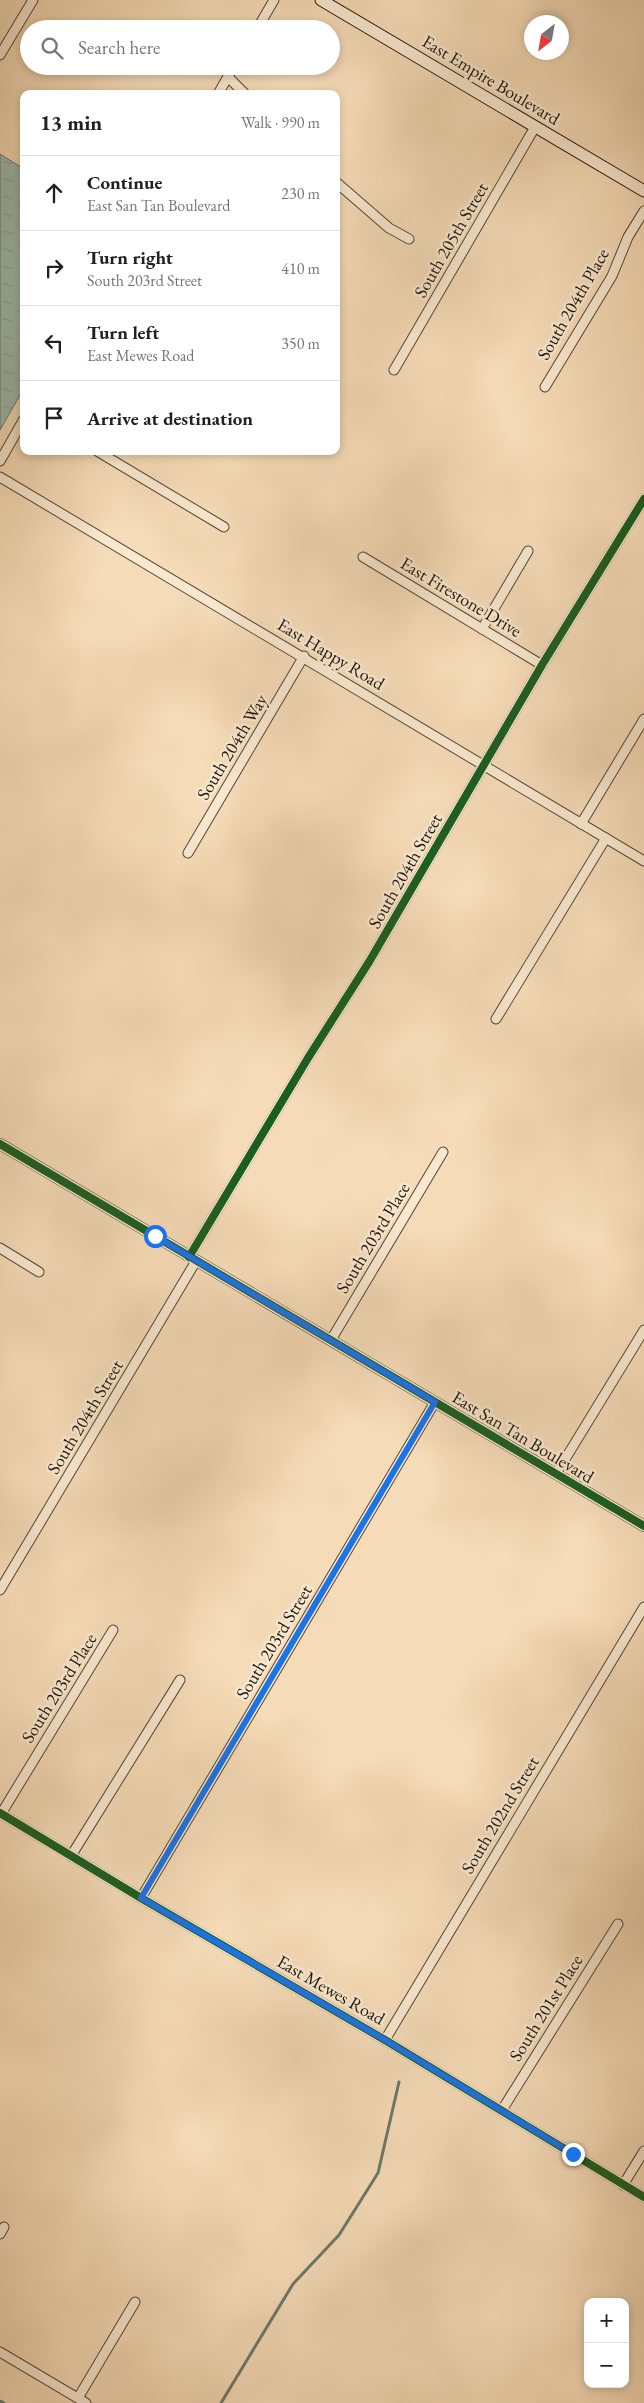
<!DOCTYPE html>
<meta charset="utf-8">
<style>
:root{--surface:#fff;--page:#f2f2f2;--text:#202124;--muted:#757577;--line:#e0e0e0}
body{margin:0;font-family:"EB Garamond",serif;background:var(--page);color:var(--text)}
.controls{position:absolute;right:15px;bottom:15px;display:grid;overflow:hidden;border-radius:10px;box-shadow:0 2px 8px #0003}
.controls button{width:45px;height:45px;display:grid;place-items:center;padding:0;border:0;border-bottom:1px solid var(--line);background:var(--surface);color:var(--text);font:25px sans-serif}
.compass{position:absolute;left:524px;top:15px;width:45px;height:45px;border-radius:50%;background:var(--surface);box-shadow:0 2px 8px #0003;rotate:211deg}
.stop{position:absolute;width:15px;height:15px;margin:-11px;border:4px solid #1a73e8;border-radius:50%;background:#fff}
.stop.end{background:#1a73e8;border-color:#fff;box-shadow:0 1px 5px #0008}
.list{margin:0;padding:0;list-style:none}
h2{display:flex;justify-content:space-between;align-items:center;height:65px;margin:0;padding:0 20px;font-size:21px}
h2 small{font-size:16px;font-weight:400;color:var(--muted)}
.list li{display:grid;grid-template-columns:32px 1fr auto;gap:15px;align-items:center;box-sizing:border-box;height:75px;padding:0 20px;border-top:1px solid var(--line)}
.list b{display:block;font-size:19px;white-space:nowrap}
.list p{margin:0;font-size:16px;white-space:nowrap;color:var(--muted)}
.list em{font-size:16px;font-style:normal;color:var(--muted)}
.icon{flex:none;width:28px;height:28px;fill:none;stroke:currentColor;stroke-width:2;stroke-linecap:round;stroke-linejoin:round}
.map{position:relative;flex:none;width:644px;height:2403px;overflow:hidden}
.search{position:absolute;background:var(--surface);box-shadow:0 2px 8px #0003;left:20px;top:20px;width:320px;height:55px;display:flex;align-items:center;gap:12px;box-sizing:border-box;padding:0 18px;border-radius:28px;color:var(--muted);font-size:19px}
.panel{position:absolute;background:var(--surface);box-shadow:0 2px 8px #0003;left:20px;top:90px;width:320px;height:365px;border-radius:10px}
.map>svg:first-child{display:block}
.water{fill:url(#water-ripples);stroke:#6a786d}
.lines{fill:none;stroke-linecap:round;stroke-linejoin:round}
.stream{stroke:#6a786d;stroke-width:3}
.minor-casing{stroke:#554634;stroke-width:11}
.tertiary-casing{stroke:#554634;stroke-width:12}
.secondary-casing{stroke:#201409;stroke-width:13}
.minor{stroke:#f8e8d0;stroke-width:9}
.tertiary{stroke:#f8e8d0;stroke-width:10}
.secondary{stroke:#f8e8d0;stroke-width:11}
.cycleway-casing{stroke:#f8e8d0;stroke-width:11}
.cycleway{stroke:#1b5e20;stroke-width:8}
.route{stroke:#1a73e8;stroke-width:6}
.labels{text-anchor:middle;stroke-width:5;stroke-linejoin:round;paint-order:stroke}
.street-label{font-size:18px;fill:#201409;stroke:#f8e8d0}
</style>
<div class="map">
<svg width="644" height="2403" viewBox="0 0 644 2403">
<defs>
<pattern id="water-ripples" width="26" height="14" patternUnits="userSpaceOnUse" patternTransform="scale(1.25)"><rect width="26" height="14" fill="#9cbbb0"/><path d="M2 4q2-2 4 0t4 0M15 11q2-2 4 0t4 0" fill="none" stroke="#86a096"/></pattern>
</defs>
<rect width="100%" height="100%" fill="#f5dbb7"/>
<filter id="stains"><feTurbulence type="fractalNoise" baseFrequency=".004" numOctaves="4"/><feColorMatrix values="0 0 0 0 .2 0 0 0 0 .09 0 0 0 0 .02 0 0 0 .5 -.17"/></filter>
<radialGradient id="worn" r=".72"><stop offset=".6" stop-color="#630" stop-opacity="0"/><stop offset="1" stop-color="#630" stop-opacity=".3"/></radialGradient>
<polygon class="water" points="0,154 24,169 24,388 0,430"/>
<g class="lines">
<g class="stream">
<polyline points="0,2401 4,2403"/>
<polyline points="221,2403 293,2284 339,2235 378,2173 399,2082"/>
</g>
<g class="minor-casing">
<g id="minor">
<polyline points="257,29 274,0"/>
<polyline points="0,55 33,0"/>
<polyline points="228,77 245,94"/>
<polyline points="218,94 234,66"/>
<polyline points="336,182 389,228 409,239"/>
<polyline points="394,370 535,127"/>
<polyline points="545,387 612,276 628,237 644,211"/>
<polyline points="97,451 224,527"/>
<polyline points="0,461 24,419"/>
<polyline points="0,477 644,861"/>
<polyline points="363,557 542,665"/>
<polyline points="482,629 528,551"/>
<polyline points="581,824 644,719"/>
<polyline points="188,853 304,656"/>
<polyline points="496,1019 606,838"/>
<polyline points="0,1248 39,1272"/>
<polyline points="189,1257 308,1058 369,962 542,665 644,499"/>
<polyline points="331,1340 443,1152"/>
<polyline points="556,1474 644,1330"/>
<polyline points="0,1590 196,1261"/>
<polyline points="0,1813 141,1898 385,2040 644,2197"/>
<polyline points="1,1814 113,1630"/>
<polyline points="71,1856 180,1680"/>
<polyline points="141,1898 435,1402"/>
<polyline points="385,2040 644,1607"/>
<polyline points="502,2110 618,1924"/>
<polyline points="623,2185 644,2151"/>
<polyline points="0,2234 4,2227"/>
<polyline points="0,2352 86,2403"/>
<polyline points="78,2398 135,2302"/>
</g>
</g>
<g class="tertiary-casing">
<polyline id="tertiary" points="0,1144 644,1526"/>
</g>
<g class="secondary-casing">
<polyline id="secondary" points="321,0 644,191"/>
</g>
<use href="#minor" class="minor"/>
<use href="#tertiary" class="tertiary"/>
<use href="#secondary" class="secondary"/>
<g class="cycleway-casing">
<g id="cycleway">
<polyline points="0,1144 644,1526"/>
<polyline points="189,1257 308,1058 369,962 542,665 644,499"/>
<polyline points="0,1813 141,1898 385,2040 644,2197"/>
</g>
</g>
<use href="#cycleway" class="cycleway"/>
</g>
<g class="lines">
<polyline class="route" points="155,1236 435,1402 141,1898 385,2040 573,2154"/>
</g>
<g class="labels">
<g class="street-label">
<text transform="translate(491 80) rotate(31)" y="6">East Empire Boulevard</text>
<text transform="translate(451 240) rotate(-60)" y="6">South 205th Street</text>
<text transform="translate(573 304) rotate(-60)" y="6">South 204th Place</text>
<text transform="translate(461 597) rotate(31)" y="6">East Firestone Drive</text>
<text transform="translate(331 654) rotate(31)" y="6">East Happy Road</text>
<text transform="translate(232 747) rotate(-59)" y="6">South 204th Way</text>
<text transform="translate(405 871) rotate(-60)" y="6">South 204th Street</text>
<text transform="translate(373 1238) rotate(-59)" y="6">South 203rd Place</text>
<text transform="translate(85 1417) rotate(-59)" y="6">South 204th Street</text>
<text transform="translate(523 1437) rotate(31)" y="6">East San Tan Boulevard</text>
<text transform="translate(274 1642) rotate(-59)" y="6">South 203rd Street</text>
<text transform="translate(59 1688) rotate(-58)" y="6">South 203rd Place</text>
<text transform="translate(500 1815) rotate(-59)" y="6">South 202nd Street</text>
<text transform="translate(331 1990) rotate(30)" y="6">East Mewes Road</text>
<text transform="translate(546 2008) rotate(-58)" y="6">South 201st Place</text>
</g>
</g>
<rect width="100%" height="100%" filter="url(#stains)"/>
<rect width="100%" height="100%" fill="url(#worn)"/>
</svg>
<div class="controls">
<button>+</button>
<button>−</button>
</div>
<svg class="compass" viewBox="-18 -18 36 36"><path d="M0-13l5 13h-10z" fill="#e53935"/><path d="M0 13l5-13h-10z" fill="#757577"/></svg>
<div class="stop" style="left:155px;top:1236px"></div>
<div class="stop end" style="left:573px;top:2154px"></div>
<div class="search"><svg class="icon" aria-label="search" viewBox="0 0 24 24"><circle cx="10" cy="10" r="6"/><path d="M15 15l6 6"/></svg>Search here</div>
<section class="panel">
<h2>13 min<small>Walk · 990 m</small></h2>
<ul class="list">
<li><svg class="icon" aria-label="ahead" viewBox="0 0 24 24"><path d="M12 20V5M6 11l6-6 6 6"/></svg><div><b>Continue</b><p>East San Tan Boulevard</p></div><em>230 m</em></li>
<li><svg class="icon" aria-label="right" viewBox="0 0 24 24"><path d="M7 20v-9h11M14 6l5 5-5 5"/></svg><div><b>Turn right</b><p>South 203rd Street</p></div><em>410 m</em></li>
<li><svg class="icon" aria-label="left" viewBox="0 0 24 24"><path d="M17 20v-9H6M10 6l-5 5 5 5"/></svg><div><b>Turn left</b><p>East Mewes Road</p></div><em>350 m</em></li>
<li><svg class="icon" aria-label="arrive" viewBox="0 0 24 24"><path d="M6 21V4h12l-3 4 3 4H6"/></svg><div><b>Arrive at destination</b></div></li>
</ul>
</section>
</div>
